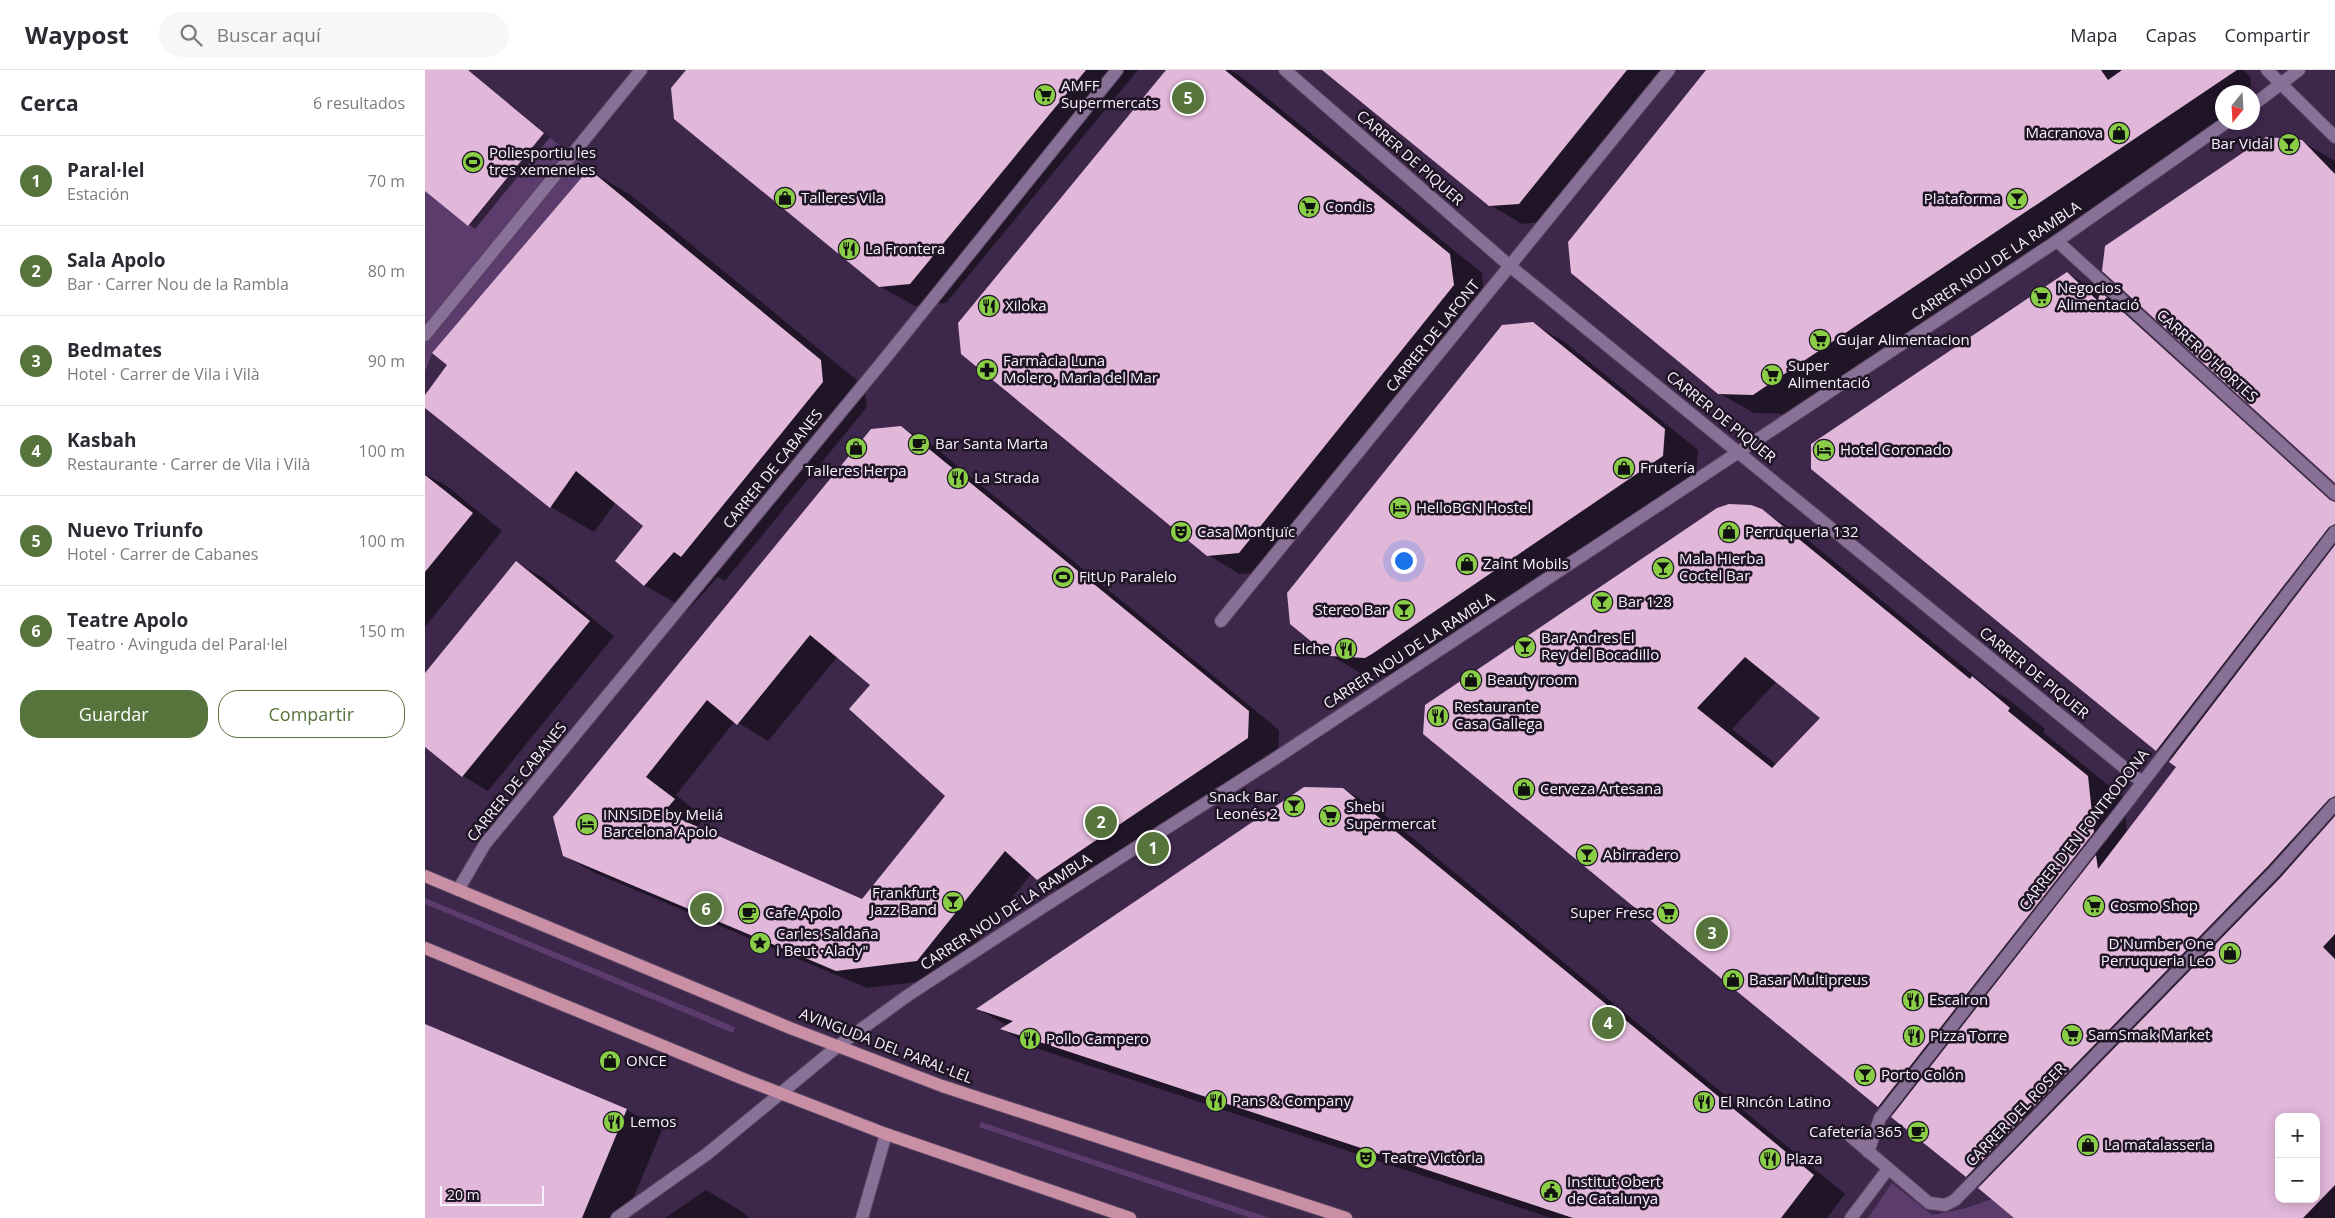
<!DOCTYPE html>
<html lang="es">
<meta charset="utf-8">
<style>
:root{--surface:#fff;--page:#f7f7f7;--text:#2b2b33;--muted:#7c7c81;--line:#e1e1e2;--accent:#56743c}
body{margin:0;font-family:"Open Sans",sans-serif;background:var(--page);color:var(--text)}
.controls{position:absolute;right:15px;bottom:15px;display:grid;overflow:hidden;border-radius:10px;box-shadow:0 2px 12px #0003}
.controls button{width:45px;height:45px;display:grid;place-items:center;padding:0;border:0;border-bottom:1px solid var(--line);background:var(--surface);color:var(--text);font:25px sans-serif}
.compass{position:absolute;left:1790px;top:15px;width:45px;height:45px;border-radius:50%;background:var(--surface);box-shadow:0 2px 12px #0003;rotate:198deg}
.scale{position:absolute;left:15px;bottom:12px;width:104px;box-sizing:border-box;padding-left:5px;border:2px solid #f9f1ff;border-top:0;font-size:14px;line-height:18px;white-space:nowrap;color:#f9f1ff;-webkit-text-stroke:4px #1f1525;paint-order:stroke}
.you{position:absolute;left:978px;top:490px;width:18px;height:18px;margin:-12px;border:4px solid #fff;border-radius:50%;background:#1a73e8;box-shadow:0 0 0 8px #1a73e833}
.badge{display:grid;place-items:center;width:32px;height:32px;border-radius:50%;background:var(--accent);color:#fff;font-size:16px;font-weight:700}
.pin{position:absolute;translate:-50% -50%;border:2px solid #fff;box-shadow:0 1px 5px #0006}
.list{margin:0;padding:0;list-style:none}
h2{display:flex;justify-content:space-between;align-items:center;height:65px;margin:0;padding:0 20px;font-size:21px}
h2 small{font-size:16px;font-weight:400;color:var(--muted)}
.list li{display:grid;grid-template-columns:32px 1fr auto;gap:15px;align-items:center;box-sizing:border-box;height:90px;padding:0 20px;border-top:1px solid var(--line)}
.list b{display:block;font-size:19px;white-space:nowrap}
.list p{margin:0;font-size:16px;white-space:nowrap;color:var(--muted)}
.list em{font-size:16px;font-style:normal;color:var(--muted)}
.actions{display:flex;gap:10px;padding:15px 20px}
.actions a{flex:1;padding:11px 0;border:1px solid var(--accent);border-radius:20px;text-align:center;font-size:18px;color:var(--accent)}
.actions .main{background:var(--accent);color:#fff}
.icon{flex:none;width:28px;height:28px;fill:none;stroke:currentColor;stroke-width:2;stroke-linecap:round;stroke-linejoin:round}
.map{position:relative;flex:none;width:1910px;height:1148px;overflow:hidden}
header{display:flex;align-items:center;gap:30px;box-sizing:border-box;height:70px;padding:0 25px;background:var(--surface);border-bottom:1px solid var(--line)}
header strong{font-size:24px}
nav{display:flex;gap:28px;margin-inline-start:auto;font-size:18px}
.search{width:350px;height:45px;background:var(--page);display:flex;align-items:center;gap:12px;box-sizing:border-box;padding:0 18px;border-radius:28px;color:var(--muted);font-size:19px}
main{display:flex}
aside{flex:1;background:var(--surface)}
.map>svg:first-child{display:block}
.green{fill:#5b3c6c}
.shadow{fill:#0007;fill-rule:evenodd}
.building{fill:#e1b7da;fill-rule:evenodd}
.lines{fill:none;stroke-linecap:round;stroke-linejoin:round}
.minor-casing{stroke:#574461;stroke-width:14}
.major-casing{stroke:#574461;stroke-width:14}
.minor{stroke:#887097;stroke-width:12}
.major{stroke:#c98fa4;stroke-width:12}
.labels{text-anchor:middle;stroke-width:5;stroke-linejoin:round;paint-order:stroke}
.poi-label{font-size:15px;fill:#f9f1ff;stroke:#1f1525;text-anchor:start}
.street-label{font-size:15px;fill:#f9f1ff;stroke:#1f1525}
</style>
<header>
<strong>Waypost</strong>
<div class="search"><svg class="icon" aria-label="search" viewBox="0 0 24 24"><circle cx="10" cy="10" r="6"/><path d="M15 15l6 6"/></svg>Buscar aquí</div>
<nav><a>Mapa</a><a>Capas</a><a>Compartir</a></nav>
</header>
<main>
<aside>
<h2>Cerca<small>6 resultados</small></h2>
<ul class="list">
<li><span class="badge">1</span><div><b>Paral·lel</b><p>Estación</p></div><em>70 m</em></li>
<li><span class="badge">2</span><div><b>Sala Apolo</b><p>Bar · Carrer Nou de la Rambla</p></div><em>80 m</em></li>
<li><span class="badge">3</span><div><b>Bedmates</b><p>Hotel · Carrer de Vila i Vilà</p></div><em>90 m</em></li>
<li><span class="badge">4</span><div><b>Kasbah</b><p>Restaurante · Carrer de Vila i Vilà</p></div><em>100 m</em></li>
<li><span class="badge">5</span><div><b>Nuevo Triunfo</b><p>Hotel · Carrer de Cabanes</p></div><em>100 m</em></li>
<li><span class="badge">6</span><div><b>Teatre Apolo</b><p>Teatro · Avinguda del Paral·lel</p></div><em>150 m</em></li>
</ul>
<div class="actions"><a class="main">Guardar</a><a>Compartir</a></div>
</aside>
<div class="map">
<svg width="1910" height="1148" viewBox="0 0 1910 1148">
<rect width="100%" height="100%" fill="#3d274a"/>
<g class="green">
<polygon points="119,63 164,99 7,283 0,302 0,121 44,156"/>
<polygon points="0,828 310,957 308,963 0,834"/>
<polygon points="556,1052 845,1148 826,1148 554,1057"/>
<polygon points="1467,1113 1507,1145 1541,1138 1567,1129 1589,1148 1443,1148"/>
</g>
<g class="shadow">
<polygon points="0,0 43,0 125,67 50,159 0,120"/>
<polygon points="262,0 713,0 521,233 490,236 454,216"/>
<polygon points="743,0 805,0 814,5 1057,203 1060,234 845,501 815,504 783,485"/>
<polygon points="898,0 1248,0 1127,151 1097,154 1065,135"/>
<polygon points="1283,0 1818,0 1826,8 1825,22 1798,22 1798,52 1363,344 1329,343 1294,323"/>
<polygon points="1876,71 1910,91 1910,411"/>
<polygon points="164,100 207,126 439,316 442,337 300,511 293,507 263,540 219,515 220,456 191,432 169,462 126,437 0,336 0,327"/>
<path d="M 1642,203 L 1707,241 L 1910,425 L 1910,1148 L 1591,1148 L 1557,1116 L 1541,1106 L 1469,1045 L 1454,1036 L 999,663 L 1336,441 L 1373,462 L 1564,618 L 1583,629 L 1620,659 L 1618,662 L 1699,728 L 1702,763 L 1752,697 L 1747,689 L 1732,680 L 1387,399 ZM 1352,611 L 1397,648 L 1352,695 L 1307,659 ZM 1854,1047 L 1891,1047 L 1891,1129 L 1854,1129 Z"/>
<polygon points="1107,253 1141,273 1273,380 1271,405 974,607 939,605 905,585"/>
<path d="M 476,357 L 507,375 L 854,660 L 853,685 L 644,827 L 607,803 L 523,908 L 442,918 L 170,803 L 139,786 ZM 413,586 L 447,615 L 521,726 L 438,830 L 271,758 L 280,748 L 251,725 L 310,651 L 343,671 Z"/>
<polygon points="0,404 22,416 77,461 0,557"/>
<polygon points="92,493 117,507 189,566 63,721 38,706 0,675 0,605"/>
<polygon points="918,719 951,738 1420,1124 1402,1148 1126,1148 608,977 577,959 583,956 553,939"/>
<polygon points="0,956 202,1040 237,1060 200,1148 0,1148"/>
<polygon points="281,1120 316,1141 325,1148 240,1148"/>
</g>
<g class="building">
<polygon points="0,0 43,0 119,63 43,156 0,121"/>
<polygon points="261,0 661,0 485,214 454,217 249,49 246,18"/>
<polygon points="741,0 800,0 1025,184 1029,215 814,483 782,486 536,284 533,253"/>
<polygon points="897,0 1202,0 1094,134 1064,136"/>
<polygon points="1281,0 1676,0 1683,10 1697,0 1812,0 1328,325 1293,324 1146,203 1143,172"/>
<polygon points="1841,67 1877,70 1910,104 1910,413 1677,201 1680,176"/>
<polygon points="164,99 396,290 398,312 256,487 249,482 219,516 190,491 218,456 151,401 125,438 0,338 0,325 22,295 7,283"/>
<polygon points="1642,202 1673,231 1675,221 1905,430 1910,432 1910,454 1904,457 1731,681 1386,399 1386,374"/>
<polygon points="1108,252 1240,359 1238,386 947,584 940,588 904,586 865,554 862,523 1077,255"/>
<path d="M 476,356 L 824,641 L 823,668 L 612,810 L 580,781 L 492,891 L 411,901 L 138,786 L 128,747 L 446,359 ZM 385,565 L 445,615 L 424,639 L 520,726 L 437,829 L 239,742 L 250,729 L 221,707 L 282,630 L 312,655 Z"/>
<polygon points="0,405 48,443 0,502"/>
<path d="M 1304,434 L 1326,435 L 1337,439 L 1545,609 L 1547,606 L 1585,638 L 1583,641 L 1663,706 L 1669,762 L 1453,1037 L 998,664 L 1000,635 L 1292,438 ZM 1320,587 L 1395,648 L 1347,698 L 1272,638 Z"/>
<polygon points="1910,475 1910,726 1904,729 1844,795 1541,1107 1466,1047 1671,785 1673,799 1751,697 1744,692"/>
<polygon points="91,491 165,551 37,707 0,677 0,603"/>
<polygon points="879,717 918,718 1389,1105 1356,1148 1148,1148 575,959 588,951 551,939"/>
<path d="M 1910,746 L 1910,864 L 1898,877 L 1910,889 L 1910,1115 L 1878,1148 L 1589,1148 L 1553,1118 L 1856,807 ZM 1854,1047 L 1891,1047 L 1891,1129 L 1854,1129 Z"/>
<polygon points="0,954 202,1039 157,1148 0,1148"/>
</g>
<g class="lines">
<g class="minor-casing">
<g id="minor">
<polyline points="860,0 1086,197 1717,712"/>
<polyline points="1842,0 1910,67"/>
<polyline points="1828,35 1874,0"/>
<polyline points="1632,171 1910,424"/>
<polyline points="0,265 216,0"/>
<polyline points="796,551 1244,0"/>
<polyline points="33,820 60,774 458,291 692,0"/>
<polyline points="1424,1065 1504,1133 1520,1135 1530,1130 1850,801 1910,734"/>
<polyline points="1443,1082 1455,1048 1694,743 1910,462"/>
<polyline points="192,1148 282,1084 413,976 482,926 618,837 848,690 1282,403 1632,171 1802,52"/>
<polyline points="437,1148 461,1064"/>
<polyline points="1426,1148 1463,1099"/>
</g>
</g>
<g class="major-casing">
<g id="major">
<polyline points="0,806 365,958 517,1016 921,1148"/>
<polyline points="0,878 316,1008 461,1064 705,1148"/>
</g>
</g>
<use href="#minor" class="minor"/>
<use href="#major" class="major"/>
</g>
<defs>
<g id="supermarket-disc" transform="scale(1.125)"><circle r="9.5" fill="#8ace47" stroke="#1f1525"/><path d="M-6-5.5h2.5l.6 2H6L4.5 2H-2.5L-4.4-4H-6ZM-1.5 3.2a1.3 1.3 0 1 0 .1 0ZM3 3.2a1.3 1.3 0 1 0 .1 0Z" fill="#111"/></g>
<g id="shop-disc" transform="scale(1.125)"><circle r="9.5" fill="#8ace47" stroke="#1f1525"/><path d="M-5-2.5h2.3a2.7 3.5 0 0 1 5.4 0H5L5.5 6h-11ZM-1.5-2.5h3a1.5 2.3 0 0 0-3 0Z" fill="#111"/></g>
<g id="bar-disc" transform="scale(1.125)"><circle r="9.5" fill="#8ace47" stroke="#1f1525"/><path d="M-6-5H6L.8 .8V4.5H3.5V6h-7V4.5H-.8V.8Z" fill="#111"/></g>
<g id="stadium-disc" transform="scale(1.125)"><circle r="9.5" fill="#8ace47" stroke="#1f1525"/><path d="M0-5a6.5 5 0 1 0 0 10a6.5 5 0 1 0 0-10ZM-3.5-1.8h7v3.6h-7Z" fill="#111"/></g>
<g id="restaurant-disc" transform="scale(1.125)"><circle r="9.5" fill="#8ace47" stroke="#1f1525"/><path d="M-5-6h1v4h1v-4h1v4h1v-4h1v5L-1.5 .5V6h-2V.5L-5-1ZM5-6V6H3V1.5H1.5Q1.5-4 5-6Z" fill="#111"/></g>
<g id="pharmacy-disc" transform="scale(1.125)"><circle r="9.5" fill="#8ace47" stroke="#1f1525"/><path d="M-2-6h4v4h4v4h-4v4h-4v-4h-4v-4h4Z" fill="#111"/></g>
<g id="cafe-disc" transform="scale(1.125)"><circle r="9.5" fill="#8ace47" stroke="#1f1525"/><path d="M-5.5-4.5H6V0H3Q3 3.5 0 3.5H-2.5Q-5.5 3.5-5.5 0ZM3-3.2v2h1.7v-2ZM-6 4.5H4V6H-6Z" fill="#111"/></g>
<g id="hotel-disc" transform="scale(1.125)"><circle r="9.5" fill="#8ace47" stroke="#1f1525"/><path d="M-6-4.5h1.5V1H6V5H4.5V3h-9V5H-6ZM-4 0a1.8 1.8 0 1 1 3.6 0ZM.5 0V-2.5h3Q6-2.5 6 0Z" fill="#111"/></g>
<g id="theatre-disc" transform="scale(1.125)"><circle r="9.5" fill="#8ace47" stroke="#1f1525"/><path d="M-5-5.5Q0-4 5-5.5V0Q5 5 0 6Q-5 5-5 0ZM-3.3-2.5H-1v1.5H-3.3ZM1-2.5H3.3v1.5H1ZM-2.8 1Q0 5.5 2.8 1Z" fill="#111"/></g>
<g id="sight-disc" transform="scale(1.125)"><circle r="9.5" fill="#8ace47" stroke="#1f1525"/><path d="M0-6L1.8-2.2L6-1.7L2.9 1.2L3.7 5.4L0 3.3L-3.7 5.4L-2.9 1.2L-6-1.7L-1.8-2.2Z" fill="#111"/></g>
<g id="civic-disc" transform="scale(1.125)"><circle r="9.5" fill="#8ace47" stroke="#1f1525"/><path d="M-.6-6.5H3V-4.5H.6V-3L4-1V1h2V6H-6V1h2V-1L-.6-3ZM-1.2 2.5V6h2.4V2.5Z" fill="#111"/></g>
</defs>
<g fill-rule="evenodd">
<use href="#supermarket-disc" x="620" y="25"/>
<use href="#shop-disc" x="1694" y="63"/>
<use href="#bar-disc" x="1864" y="74"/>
<use href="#stadium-disc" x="48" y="92"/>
<use href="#shop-disc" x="360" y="128"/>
<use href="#bar-disc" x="1592" y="129"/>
<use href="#supermarket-disc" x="884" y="137"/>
<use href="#restaurant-disc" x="424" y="179"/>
<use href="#supermarket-disc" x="1616" y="227"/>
<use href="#restaurant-disc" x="564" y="236"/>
<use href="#supermarket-disc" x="1395" y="270"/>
<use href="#pharmacy-disc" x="562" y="300"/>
<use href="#supermarket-disc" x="1347" y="305"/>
<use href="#cafe-disc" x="494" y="374"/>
<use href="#shop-disc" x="431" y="378"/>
<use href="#hotel-disc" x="1399" y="380"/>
<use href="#shop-disc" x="1199" y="398"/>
<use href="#restaurant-disc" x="533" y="408"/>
<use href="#hotel-disc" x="975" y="438"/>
<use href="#theatre-disc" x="756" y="462"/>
<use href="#shop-disc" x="1304" y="462"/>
<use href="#shop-disc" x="1042" y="494"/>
<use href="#bar-disc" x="1238" y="498"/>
<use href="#stadium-disc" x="638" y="507"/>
<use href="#bar-disc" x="1177" y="532"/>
<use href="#bar-disc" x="979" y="540"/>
<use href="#bar-disc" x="1100" y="577"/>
<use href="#restaurant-disc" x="921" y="579"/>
<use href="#shop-disc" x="1046" y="610"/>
<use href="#restaurant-disc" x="1013" y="646"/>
<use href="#shop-disc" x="1099" y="719"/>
<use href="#bar-disc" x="869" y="736"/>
<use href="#supermarket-disc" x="905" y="746"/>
<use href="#hotel-disc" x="162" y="754"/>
<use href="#bar-disc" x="1162" y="785"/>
<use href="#bar-disc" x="528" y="832"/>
<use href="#supermarket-disc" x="1669" y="836"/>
<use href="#cafe-disc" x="324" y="843"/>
<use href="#supermarket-disc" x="1243" y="843"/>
<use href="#sight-disc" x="335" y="873"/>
<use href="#shop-disc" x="1805" y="883"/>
<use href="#shop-disc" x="1308" y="910"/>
<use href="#restaurant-disc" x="1488" y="930"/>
<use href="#supermarket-disc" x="1647" y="965"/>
<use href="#restaurant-disc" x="1489" y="966"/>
<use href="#restaurant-disc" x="605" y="969"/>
<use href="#shop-disc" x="185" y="991"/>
<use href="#bar-disc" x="1440" y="1005"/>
<use href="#restaurant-disc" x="791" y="1031"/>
<use href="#restaurant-disc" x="1279" y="1032"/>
<use href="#restaurant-disc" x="189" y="1052"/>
<use href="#cafe-disc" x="1493" y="1062"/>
<use href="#shop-disc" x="1663" y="1075"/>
<use href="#theatre-disc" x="941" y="1088"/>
<use href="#restaurant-disc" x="1345" y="1089"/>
<use href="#civic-disc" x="1126" y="1121"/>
</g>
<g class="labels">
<g class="poi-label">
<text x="636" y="21">AMFF<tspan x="636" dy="17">Supermercats</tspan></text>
<text x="1678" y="68" text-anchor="end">Macranova</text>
<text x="1848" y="79" text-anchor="end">Bar Vidal</text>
<text x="64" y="88">Poliesportiu les<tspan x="64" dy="17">tres xemeneies</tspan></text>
<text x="376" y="133">Talleres Vila</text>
<text x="1576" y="134" text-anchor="end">Plataforma</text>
<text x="900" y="142">Condis</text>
<text x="440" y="184">La Frontera</text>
<text x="1632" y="223">Negocios<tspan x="1632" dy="17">Alimentació</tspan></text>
<text x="580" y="241">Xiloka</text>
<text x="1411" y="275">Gujar Alimentacion</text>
<text x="578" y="296">Farmàcia Luna<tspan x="578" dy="17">Molero, Maria del Mar</tspan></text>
<text x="1363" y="301">Super<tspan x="1363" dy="17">Alimentació</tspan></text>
<text x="510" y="379">Bar Santa Marta</text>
<text x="1415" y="385">Hotel Coronado</text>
<text x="1215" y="403">Frutería</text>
<text x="431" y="406" text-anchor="middle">Talleres Herpa</text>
<text x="549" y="413">La Strada</text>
<text x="991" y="443">HelloBCN Hostel</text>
<text x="772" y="467">Casa Montjuïc</text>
<text x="1320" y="467">Perruqueria 132</text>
<text x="1254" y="494">Mala Hierba<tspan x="1254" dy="17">Coctel Bar</tspan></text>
<text x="1058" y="499">Zaint Mobils</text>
<text x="654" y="512">FitUp Paralelo</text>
<text x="1193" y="537">Bar 128</text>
<text x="963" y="545" text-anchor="end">Stereo Bar</text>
<text x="1116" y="573">Bar Andres El<tspan x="1116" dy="17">Rey del Bocadillo</tspan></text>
<text x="905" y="584" text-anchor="end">Elche</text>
<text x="1062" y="615">Beauty room</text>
<text x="1029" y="642">Restaurante<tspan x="1029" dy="17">Casa Gallega</tspan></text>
<text x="1115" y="724">Cerveza Artesana</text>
<text x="853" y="732" text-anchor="end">Snack Bar<tspan x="853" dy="17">Leonés 2</tspan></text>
<text x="921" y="742">Shebi<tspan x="921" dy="17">Supermercat</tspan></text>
<text x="178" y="750">INNSiDE by Meliá<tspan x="178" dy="17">Barcelona Apolo</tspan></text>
<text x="1178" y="790">Abirradero</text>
<text x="512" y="828" text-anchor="end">Frankfurt<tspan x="512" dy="17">Jazz Band</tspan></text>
<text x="1685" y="841">Cosmo Shop</text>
<text x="340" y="848">Cafe Apolo</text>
<text x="1227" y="848" text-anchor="end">Super Fresc</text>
<text x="351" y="869">Carles Saldaña<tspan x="351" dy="17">i Beut ·Alady"</tspan></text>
<text x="1789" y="879" text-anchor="end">D'Number One<tspan x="1789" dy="17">Perruqueria Leo</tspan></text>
<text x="1324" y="915">Basar Multipreus</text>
<text x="1504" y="935">Escairon</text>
<text x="1663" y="970">SamSmak Market</text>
<text x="1505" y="971">Pizza Torre</text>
<text x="621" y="974">Pollo Campero</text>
<text x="201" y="996">ONCE</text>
<text x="1456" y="1010">Porto Colón</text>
<text x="807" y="1036">Pans &amp; Company</text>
<text x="1295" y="1037">El Rincón Latino</text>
<text x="205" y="1057">Lemos</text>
<text x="1477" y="1067" text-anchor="end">Cafetería 365</text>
<text x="1679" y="1080">La matalasseria</text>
<text x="957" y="1093">Teatre Victòria</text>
<text x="1361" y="1094">Plaza</text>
<text x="1142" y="1117">Institut Obert<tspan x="1142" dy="17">de Catalunya</tspan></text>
</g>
<g class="street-label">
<text transform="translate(985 88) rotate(41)" y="5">CARRER DE PIQUER</text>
<text transform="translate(1571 191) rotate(-34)" y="5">CARRER NOU DE LA RAMBLA</text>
<text transform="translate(1008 266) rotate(-51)" y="5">CARRER DE LAFONT</text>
<text transform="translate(1782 286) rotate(42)" y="5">CARRER D'HORTES</text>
<text transform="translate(1296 347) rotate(39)" y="5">CARRER DE PIQUER</text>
<text transform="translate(348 399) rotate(-51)" y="5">CARRER DE CABANES</text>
<text transform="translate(984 581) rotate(-33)" y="5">CARRER NOU DE LA RAMBLA</text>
<text transform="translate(1609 603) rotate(39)" y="5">CARRER DE PIQUER</text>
<text transform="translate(92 712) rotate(-51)" y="5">CARRER DE CABANES</text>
<text transform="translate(1659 760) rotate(-52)" y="5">CARRER D'EN FONTRODONA</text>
<text transform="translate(581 842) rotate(-33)" y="5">CARRER NOU DE LA RAMBLA</text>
<text transform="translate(461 976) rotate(21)" y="5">AVINGUDA DEL PARAL·LEL</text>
<text transform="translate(1591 1045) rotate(-46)" y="5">CARRER DEL ROSER</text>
</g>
</g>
</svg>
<div class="controls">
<button>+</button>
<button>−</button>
</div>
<svg class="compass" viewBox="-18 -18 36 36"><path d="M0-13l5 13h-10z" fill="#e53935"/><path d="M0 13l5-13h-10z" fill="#7c7c81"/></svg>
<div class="scale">20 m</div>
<div class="you"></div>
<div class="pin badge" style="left:728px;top:778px">1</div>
<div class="pin badge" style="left:676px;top:752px">2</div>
<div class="pin badge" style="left:1287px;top:863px">3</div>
<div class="pin badge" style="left:1183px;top:953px">4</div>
<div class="pin badge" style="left:763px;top:28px">5</div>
<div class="pin badge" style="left:281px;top:839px">6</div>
</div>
</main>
